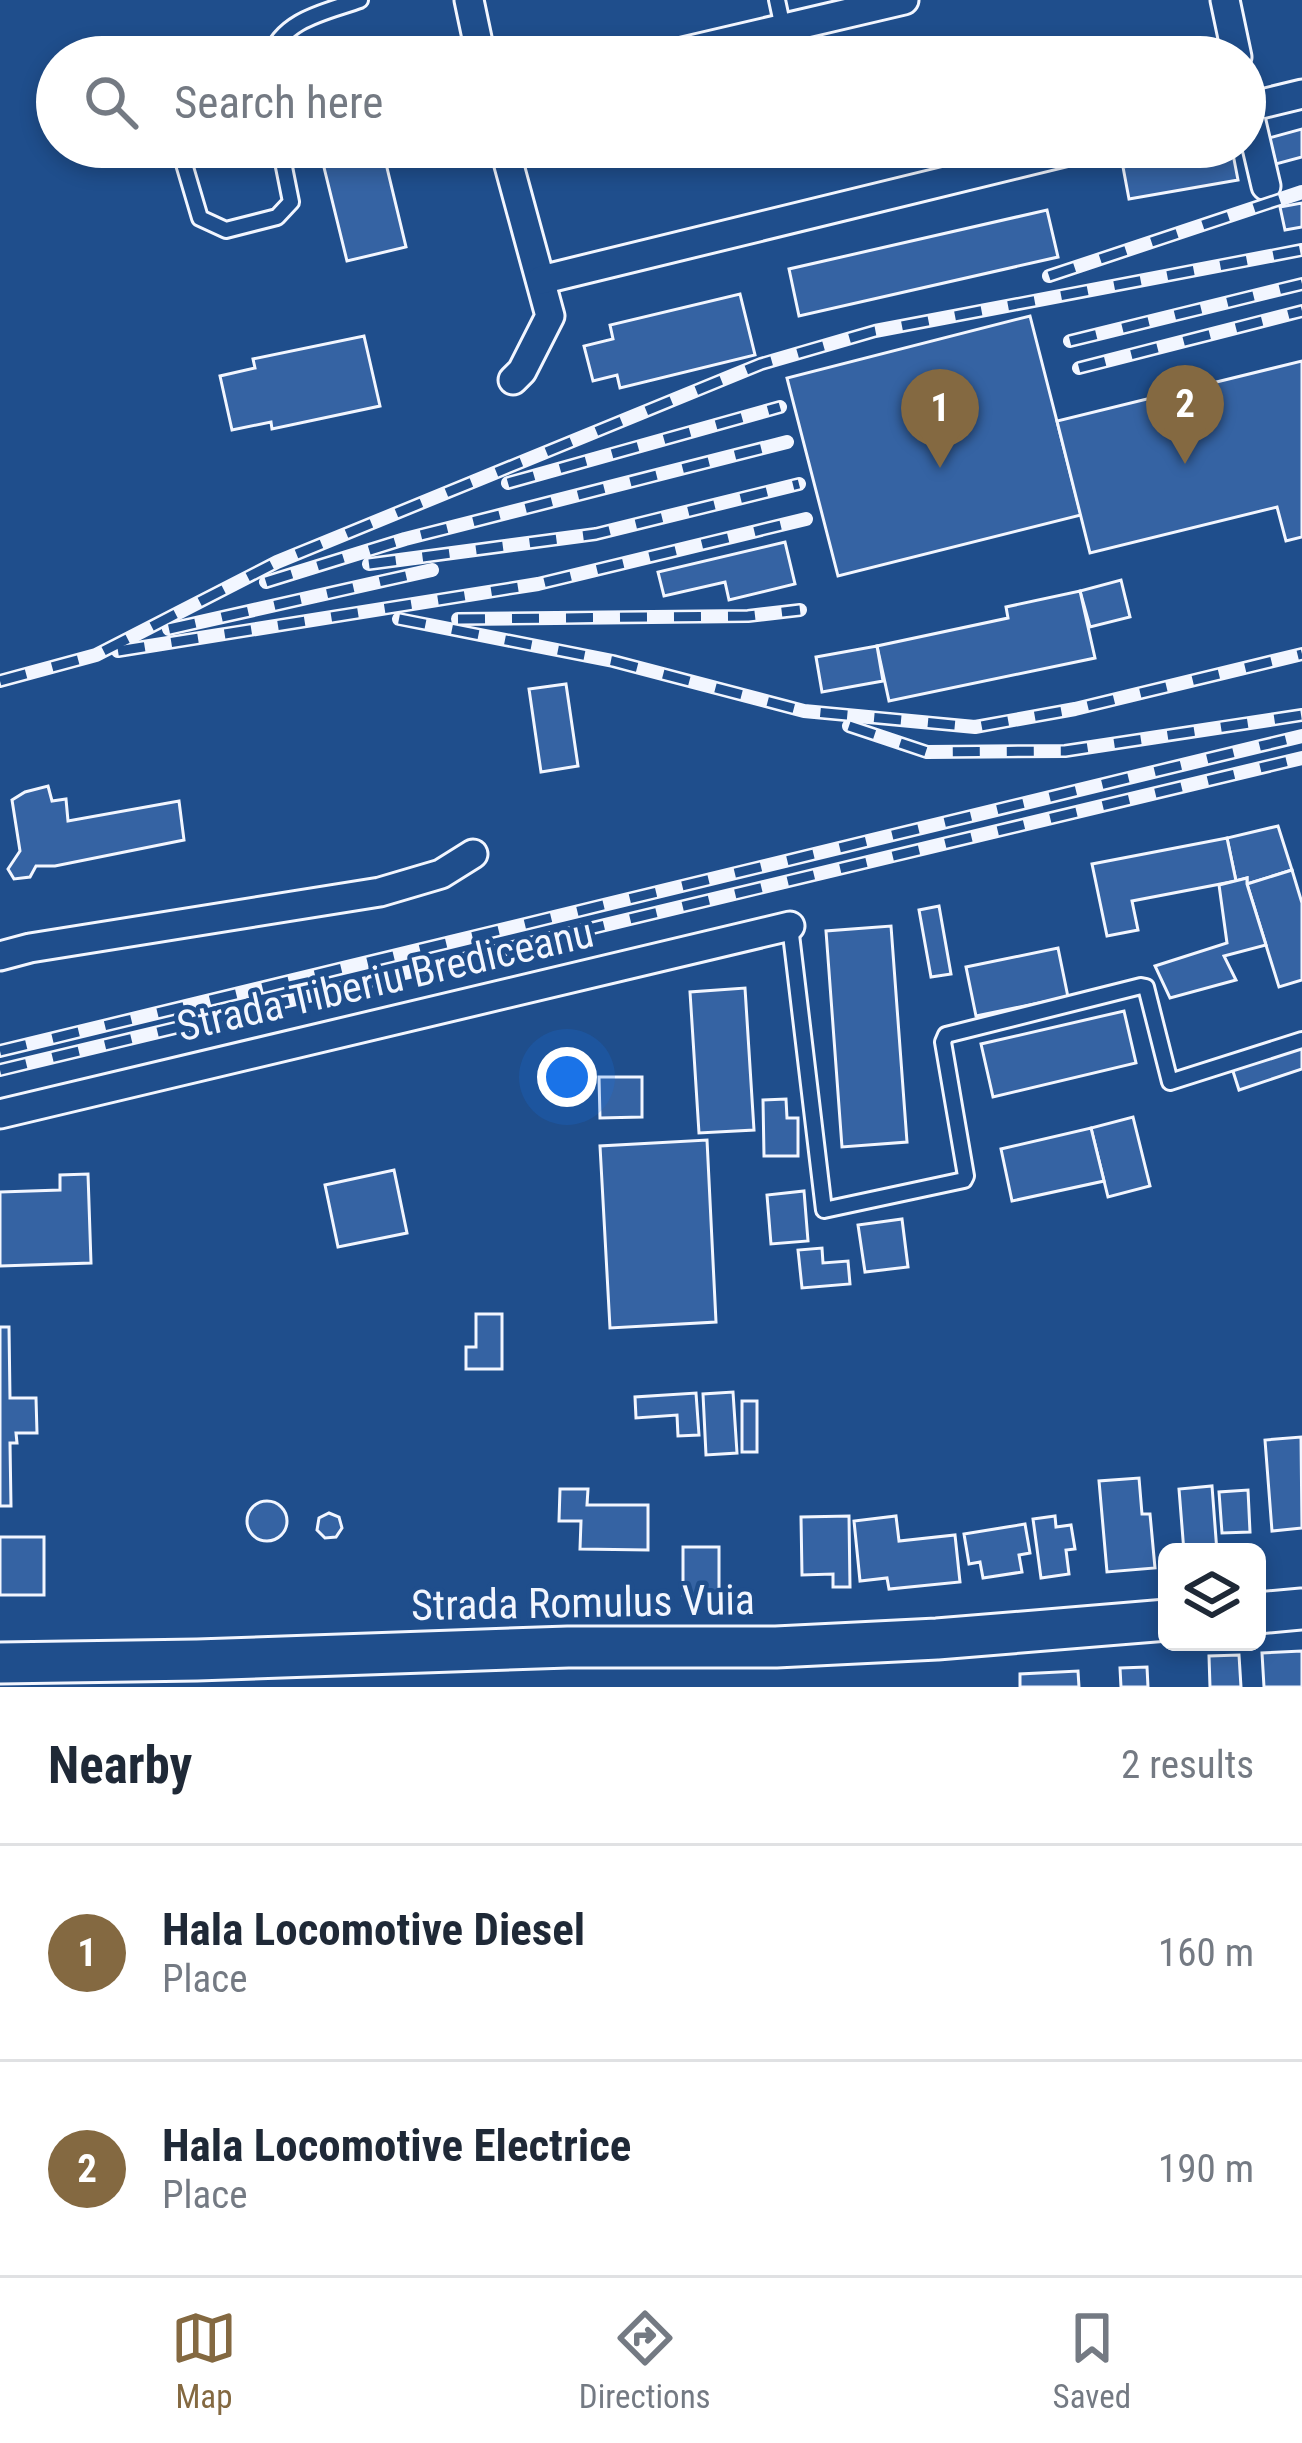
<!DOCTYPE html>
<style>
:root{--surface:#fff;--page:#f2f2f3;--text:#1f2937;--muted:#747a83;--line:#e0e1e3;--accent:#846941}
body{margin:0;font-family:"Roboto Condensed",sans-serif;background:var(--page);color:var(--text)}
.controls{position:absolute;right:36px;bottom:36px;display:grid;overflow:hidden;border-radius:18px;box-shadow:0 6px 18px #0003}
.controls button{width:108px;height:108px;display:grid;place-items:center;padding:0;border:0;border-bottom:3px solid var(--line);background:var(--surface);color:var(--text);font:60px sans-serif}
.you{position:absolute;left:567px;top:1077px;width:42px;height:42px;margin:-30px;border:9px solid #fff;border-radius:50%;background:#1a73e8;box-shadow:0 0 0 18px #1a73e833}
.badge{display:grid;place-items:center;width:78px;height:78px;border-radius:50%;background:var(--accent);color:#fff;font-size:39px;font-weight:700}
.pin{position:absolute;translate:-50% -99px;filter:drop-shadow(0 3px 6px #0008)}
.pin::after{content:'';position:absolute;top:63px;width:42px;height:36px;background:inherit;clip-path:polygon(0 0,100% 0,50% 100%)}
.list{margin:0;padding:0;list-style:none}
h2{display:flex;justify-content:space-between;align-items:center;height:156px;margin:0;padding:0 48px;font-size:51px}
h2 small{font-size:39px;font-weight:400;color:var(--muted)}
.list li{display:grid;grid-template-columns:78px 1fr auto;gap:36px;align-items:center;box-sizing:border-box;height:216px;padding:0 48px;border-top:3px solid var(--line)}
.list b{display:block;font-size:45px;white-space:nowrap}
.list p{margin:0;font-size:39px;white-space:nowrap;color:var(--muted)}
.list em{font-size:39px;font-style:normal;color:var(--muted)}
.icon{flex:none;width:66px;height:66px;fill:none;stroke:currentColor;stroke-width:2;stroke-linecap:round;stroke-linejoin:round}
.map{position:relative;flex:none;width:1302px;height:1687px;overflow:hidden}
.search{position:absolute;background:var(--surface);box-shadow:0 6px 18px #0003;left:36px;right:36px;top:36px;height:132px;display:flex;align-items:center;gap:30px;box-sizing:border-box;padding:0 42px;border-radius:66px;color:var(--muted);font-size:45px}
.sheet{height:588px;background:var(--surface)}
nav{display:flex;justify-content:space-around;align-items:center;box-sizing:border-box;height:168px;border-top:3px solid var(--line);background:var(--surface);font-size:33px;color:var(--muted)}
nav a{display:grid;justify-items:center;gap:6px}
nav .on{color:var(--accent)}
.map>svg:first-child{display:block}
.building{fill:#3563a3;stroke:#f2f6ff;stroke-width:3}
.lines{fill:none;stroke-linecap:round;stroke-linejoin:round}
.lane-casing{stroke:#f2f6ff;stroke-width:20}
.street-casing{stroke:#f2f6ff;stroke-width:33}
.secondary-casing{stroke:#f2f6ff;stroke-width:45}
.lane{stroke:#1f4e8c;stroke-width:14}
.street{stroke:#1f4e8c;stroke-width:27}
.secondary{stroke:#1f4e8c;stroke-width:39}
.rail-casing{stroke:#f2f6ff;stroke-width:14}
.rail{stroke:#1f4e8c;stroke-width:9;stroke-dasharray:27;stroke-linecap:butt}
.labels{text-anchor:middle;stroke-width:9;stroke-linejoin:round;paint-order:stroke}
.street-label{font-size:42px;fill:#f2f6ff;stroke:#1f4e8c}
</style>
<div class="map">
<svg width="1302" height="1687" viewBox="0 0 1302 1687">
<rect width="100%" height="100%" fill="#1f4e8c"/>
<g class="building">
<polygon points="1302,129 1302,157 1276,164 1269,138"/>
<polygon points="319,147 382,147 406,247 347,261"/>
<polygon points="1232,149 1238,180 1129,199 1123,167"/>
<polygon points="1302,203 1302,227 1285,230 1280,207"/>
<polygon points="1047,210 1058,257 799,316 789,269"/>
<polygon points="740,294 755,355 620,388 617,375 593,381 584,346 613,339 610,325"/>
<polygon points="1030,316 1081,515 838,576 787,378"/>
<polygon points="364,336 380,406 272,429 271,422 232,430 220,376 255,368 253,359"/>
<polygon points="1302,361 1302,537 1286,541 1277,507 1090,553 1057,421"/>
<polygon points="785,542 795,584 729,600 725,582 664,596 658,572"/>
<polygon points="1121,580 1130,617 1090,627 1080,591"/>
<polygon points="1080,591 1095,658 889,701 877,646 1008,618 1006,607"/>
<polygon points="877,646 883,681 822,692 816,657"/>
<polygon points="566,684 578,766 541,772 529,689"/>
<polygon points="48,786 52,801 66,799 68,821 179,801 184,840 55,866 36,866 30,877 14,879 8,869 20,851 12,800 25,792"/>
<polygon points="1278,826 1292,870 1247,884 1247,878 1236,881 1227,838"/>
<polygon points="1227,838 1236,881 1132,901 1138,930 1107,936 1092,864"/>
<polygon points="1292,870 1302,903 1302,980 1279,987 1247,884"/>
<polygon points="1247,878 1247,884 1266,945 1224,956 1236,980 1170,998 1155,966 1227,943 1219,885"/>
<polygon points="939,906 951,974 931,977 919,910"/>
<polygon points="891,926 907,1142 842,1147 826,931"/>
<polygon points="1058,948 1068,997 976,1016 966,967"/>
<polygon points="745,988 754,1130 699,1133 690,992"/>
<polygon points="1124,1011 1136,1063 993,1097 981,1044"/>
<polygon points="1302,1038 1302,1069 1239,1090 1230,1062"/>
<polygon points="599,1077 642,1077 642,1117 600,1118"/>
<polygon points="786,1099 787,1118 798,1118 798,1156 764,1156 763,1100"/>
<polygon points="1133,1117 1150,1186 1108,1197 1091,1128"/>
<polygon points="1091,1128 1104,1181 1012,1201 1001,1149"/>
<polygon points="707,1140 716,1322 610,1328 600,1146"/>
<polygon points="394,1170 407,1233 338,1247 325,1185"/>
<polygon points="88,1174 91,1263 0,1266 0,1192 60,1190 60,1175"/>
<polygon points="804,1191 808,1241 771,1244 767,1195"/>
<polygon points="902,1219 908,1267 865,1272 858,1225"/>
<polygon points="822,1248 823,1263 848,1261 850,1284 802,1288 798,1250"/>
<polygon points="476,1314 502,1314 502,1369 466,1369 466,1347 476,1347"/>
<polygon points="0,1327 9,1327 10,1398 36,1398 37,1433 16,1433 17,1443 10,1443 11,1506 0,1506"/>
<polygon points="733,1392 737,1453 706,1455 703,1394"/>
<polygon points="696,1393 699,1435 678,1436 677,1415 636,1418 635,1397"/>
<rect x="742" y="1401" width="15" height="51"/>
<polygon points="1301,1437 1302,1528 1272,1531 1265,1440"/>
<polygon points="1139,1478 1142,1514 1150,1514 1155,1568 1107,1572 1099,1481"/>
<polygon points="1212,1486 1217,1552 1184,1552 1179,1489"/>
<polygon points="560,1489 588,1489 587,1505 648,1505 648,1550 580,1549 581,1521 559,1521"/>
<polygon points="1248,1490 1250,1532 1222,1533 1219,1492"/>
<circle cx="267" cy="1521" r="20"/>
<polygon points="329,1513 339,1517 342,1528 336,1537 325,1538 317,1530 319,1518"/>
<polygon points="849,1516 850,1587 833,1587 833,1574 802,1575 801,1517"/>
<polygon points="896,1516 899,1541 955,1535 960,1582 889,1589 887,1578 860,1581 854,1521"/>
<polygon points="1055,1516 1056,1527 1071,1525 1075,1549 1066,1550 1069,1574 1041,1578 1033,1519"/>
<polygon points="1025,1524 1030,1553 1019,1555 1022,1572 983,1578 980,1562 969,1564 964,1534"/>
<rect x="0" y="1537" width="44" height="58"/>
<rect x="683" y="1547" width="36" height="48"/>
<polygon points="1302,1651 1302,1687 1264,1687 1262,1653"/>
<polygon points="1239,1655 1241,1687 1210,1687 1209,1656"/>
<polygon points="1147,1667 1148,1687 1121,1687 1120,1668"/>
<polygon points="1078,1671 1079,1687 1020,1687 1020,1674"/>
</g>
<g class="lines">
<g class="lane-casing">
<g id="lane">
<polyline points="777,0 783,28"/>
<path d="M 270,57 C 283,19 326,12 360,0"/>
<polyline points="179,147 200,218 226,230 277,217 291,202 280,147"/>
<polyline points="790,926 824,1210 964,1180 966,1176 943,1042 946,1035 1141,986 1146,987 1147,991 1170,1082 1302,1040"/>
</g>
</g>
<g class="street-casing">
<g id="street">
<polyline points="469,0 481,57"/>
<polyline points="1225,0 1237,57"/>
<polyline points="661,57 904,0"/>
<polyline points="1245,96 1266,186"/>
<polyline points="1245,108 1302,94"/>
<polyline points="504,147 550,316 522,371 513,380"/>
<polyline points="541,280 1085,147"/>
<polyline points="0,956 30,948 380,892 441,874 473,854"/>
<polyline points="0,1114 790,926"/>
</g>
</g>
<g class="secondary-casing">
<g id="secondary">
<polyline points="1257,1613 1302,1609"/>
<polyline points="0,1663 197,1660 568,1647 776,1647 937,1639 1167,1620"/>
</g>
</g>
<use href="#lane" class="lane"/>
<use href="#street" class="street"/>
<use href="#secondary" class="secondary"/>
<g class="rail-casing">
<g id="rail">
<polyline points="1049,276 1302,192"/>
<polyline points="1070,341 1302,284"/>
<polyline points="1079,368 1302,311"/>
<polyline points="508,483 780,407"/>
<polyline points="369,564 596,534 799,484"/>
<polyline points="266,582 405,539 787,442"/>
<polyline points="399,619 613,661 804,711 975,727 1075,709 1302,654"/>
<polyline points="458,619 748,616 800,610"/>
<polyline points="169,629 432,570"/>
<polyline points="118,651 538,584 806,519"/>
<polyline points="0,681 96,655 277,562 761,364 875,331 1302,250"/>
<polyline points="849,726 927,752 1065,751 1302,715"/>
<polyline points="0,1051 1302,736"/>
<polyline points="0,1070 1302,758"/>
</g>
</g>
<use href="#rail" class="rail"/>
</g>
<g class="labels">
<g class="street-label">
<text transform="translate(385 979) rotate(-13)" y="15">Strada Tiberiu Brediceanu</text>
<text transform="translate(583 1602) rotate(-1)" y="15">Strada Romulus Vuia</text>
</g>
</g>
</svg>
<div class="controls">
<button><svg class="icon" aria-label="layers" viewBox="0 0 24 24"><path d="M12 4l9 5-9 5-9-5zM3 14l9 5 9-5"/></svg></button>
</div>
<div class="you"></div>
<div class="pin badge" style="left:940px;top:468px">1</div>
<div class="pin badge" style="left:1185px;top:464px">2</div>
<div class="search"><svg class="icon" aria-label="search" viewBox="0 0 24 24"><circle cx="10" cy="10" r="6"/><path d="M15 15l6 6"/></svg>Search here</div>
</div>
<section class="sheet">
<h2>Nearby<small>2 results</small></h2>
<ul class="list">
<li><span class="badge">1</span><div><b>Hala Locomotive Diesel</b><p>Place</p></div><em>160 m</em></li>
<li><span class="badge">2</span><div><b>Hala Locomotive Electrice</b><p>Place</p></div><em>190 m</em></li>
</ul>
</section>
<nav>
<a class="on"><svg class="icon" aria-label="map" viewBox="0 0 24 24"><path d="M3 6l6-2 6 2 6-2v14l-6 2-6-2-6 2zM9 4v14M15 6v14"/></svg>Map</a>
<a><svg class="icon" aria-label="directions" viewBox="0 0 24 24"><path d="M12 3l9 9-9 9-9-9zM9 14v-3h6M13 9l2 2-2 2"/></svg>Directions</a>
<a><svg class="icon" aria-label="saved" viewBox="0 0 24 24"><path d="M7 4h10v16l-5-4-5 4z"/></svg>Saved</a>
</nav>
